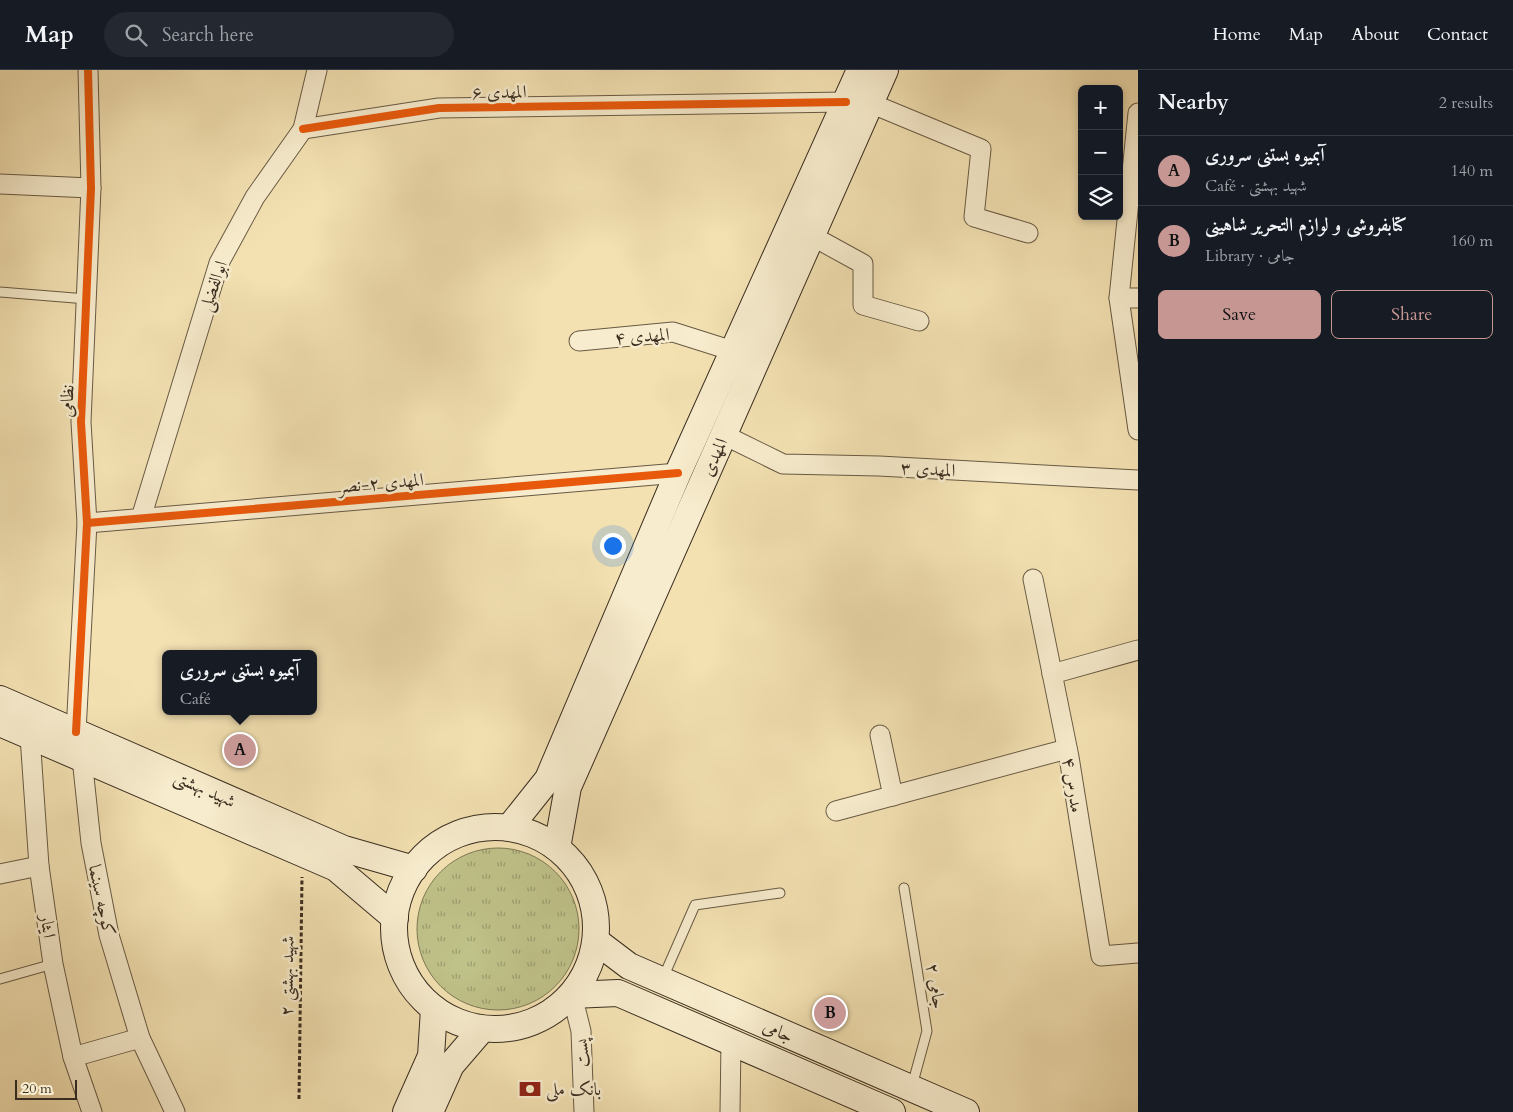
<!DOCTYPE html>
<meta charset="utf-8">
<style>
:root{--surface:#171b24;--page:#242831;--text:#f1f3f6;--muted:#9ea1a6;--line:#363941;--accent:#c59692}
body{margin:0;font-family:Cardo,Amiri,serif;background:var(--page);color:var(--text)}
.controls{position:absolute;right:15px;top:15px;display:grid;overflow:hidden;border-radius:8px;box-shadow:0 2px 8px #0003}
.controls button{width:45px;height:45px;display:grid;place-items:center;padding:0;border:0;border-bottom:1px solid var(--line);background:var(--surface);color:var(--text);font:25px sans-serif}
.scale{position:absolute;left:15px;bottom:12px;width:62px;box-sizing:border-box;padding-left:5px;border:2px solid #3a2d20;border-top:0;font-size:14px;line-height:18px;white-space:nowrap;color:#3a2d20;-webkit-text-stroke:4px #f7eccd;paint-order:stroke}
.you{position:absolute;left:612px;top:475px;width:18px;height:18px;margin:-12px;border:4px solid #fff;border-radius:50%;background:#1a73e8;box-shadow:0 0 0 8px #1a73e833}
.badge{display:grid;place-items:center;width:32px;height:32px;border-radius:50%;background:var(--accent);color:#111;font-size:16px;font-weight:700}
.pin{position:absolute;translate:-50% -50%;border:2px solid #fff;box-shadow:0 1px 5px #0006}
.popup{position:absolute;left:162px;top:580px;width:155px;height:65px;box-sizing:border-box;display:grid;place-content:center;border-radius:8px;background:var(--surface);filter:drop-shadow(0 1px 4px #0005);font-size:16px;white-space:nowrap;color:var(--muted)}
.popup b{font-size:19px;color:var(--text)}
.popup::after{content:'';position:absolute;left:50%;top:100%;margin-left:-10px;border:10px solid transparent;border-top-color:var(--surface)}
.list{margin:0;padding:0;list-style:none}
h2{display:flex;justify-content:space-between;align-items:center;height:65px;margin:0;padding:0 20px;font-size:21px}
h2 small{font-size:16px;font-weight:400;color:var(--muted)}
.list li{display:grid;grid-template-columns:32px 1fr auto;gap:15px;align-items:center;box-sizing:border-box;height:70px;padding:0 20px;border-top:1px solid var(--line)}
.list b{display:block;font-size:19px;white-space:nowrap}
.list p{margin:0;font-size:16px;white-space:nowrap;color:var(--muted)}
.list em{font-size:16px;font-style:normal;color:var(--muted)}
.actions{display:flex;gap:10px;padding:15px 20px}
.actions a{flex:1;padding:11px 0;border:1px solid var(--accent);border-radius:8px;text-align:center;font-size:18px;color:var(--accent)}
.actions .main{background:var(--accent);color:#111}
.icon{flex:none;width:28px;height:28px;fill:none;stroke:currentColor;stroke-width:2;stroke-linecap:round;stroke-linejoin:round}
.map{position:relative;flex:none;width:1138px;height:1042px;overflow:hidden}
header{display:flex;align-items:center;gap:30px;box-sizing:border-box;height:70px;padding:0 25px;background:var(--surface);border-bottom:1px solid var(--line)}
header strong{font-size:24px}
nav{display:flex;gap:28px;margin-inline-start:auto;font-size:18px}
.search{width:350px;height:45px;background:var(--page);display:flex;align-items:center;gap:12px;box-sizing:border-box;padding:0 18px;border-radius:28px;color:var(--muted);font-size:19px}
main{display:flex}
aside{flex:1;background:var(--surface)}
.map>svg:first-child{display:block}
.grass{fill:url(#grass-tufts);stroke:#7c7854}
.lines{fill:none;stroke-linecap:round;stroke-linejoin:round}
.service-casing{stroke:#685a44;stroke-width:11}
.minor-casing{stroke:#685a44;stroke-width:21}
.secondary-casing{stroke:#3a2d20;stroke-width:28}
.path{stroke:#3a2d20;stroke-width:3;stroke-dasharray:4 2.5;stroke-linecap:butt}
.service{stroke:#f7eccd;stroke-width:9}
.minor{stroke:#f7eccd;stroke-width:19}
.secondary{stroke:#f7eccd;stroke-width:26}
.cycleway-casing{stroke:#f7eccd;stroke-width:11}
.cycleway{stroke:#e8590c;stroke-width:8}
.labels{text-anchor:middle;stroke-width:5;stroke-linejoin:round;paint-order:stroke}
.street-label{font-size:18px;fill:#3a2d20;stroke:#f7eccd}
.poi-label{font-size:18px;fill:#3a2d20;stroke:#f7eccd;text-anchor:start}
</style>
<header>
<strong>Map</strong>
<div class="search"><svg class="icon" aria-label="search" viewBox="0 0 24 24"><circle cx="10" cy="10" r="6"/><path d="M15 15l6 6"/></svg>Search here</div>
<nav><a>Home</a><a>Map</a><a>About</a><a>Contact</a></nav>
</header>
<main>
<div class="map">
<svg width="1138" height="1042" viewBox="0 0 1138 1042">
<defs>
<pattern id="grass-tufts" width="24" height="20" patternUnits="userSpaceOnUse" patternTransform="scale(1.25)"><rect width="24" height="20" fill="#bfc289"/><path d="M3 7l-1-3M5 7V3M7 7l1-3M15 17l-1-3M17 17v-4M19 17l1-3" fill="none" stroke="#9c9e70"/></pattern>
</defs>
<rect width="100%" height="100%" fill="#f3e1b2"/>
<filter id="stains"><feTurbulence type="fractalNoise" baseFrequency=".004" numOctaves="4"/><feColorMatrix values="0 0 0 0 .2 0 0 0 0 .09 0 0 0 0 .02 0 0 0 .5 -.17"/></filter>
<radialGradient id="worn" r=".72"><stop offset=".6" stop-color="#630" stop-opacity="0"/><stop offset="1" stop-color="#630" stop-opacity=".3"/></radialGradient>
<circle class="grass" cx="498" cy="859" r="81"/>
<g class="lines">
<g class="service-casing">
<g id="service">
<polyline points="0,222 87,229"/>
<polyline points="904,818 927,961 912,1016"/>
<polyline points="663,908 695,835 780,823"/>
<polyline points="0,909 53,894"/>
</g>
</g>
<g class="minor-casing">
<g id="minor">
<polyline points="870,33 981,79 974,147 1028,163"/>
<polyline points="1138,43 1119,228 1138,360"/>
<polyline points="303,59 439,38 846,32"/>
<polyline points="0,114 91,118"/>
<polyline points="812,166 863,194 863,235 919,251"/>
<polyline points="1119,228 1138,228"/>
<polyline points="579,271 673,262 733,281"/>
<polyline points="724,365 783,394 879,396 1138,410"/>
<polyline points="141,448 219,193 255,127 303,59 317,0"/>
<polyline points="87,453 678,403"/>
<polyline points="1033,509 1069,687 1101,886 1138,883"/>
<polyline points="1052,604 1138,580"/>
<polyline points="76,662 87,453 81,352 91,118 88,0"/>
<polyline points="880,665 893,726"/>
<polyline points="30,666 39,796 53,894 73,987 92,1042"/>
<polyline points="82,688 91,773 109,865 140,968 175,1042"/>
<polyline points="836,741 1067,679"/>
<polyline points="0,804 39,796"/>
<polyline points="572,925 581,961 584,1042"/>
<polyline points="73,987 140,968"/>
<polyline points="730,1042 731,972"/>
</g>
</g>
<g class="secondary-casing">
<g id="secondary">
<polyline points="0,629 344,779 414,799"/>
<polyline points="0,653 336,798 395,848"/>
<circle cx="495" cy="858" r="101"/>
<polyline points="509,758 548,709 678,403 860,0"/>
<polyline points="557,778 568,717 885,0"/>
<polyline points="596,871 629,896 966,1042"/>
<polyline points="572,925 618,923 892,1042"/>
<polyline points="406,1042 431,986 434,939"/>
<polyline points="430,1042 451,995 482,959"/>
</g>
</g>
<polyline class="path" points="299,1029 302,807"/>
<use href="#service" class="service"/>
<use href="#minor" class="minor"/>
<use href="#secondary" class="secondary"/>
<g class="cycleway-casing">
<g id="cycleway">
<polyline points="303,59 439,38 846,32"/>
<polyline points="87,453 678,403"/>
<polyline points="76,662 87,453 81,352 91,118 88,0"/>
</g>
</g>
<use href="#cycleway" class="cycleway"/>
</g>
<defs>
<g id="bank-bare" transform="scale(1.725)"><path d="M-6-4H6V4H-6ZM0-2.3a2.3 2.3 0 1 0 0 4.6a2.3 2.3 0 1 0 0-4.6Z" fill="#8f2418" stroke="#f7eccd" stroke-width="2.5" paint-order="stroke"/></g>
</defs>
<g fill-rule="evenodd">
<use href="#bank-bare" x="530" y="1019"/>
</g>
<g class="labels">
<g class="street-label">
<text transform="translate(499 22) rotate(-1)" y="6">المهدی ۶</text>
<text transform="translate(213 216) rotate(-71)" y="6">ابوالفضلی</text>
<text transform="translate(642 266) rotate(-4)" y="6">المهدی ۴</text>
<text transform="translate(67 331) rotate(-88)" y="6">نظامی</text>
<text transform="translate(714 387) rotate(-66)" y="6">المهدی</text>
<text transform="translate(928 399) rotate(3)" y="6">المهدی ۳</text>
<text transform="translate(381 413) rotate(-5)" y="6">المهدی ۲-نصر</text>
<text transform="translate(1073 715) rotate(81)" y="6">مدرس ۴</text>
<text transform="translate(205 719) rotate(24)" y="6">شهید بهشتی</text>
<text transform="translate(102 830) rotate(78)" y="6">کوچه سینما</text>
<text transform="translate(48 856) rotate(82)" y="6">ایثار</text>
<text transform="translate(287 906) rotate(-89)" y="6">شهید بهشتی ۲</text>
<text transform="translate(936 916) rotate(81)" y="6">جامی ۲</text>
<text transform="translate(778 961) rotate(23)" y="6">جامی</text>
<text transform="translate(582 983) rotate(-93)" y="6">پست</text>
</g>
<g class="poi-label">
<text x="546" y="1025">بانک ملی</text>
</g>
</g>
<rect width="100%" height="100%" filter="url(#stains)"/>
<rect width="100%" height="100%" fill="url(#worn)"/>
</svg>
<div class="controls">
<button>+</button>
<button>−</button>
<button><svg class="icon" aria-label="layers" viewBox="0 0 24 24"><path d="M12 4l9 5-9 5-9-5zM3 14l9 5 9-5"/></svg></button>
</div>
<div class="scale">20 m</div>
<div class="you"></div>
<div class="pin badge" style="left:240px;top:680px">A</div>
<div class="popup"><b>آبمیوه بستنی سروری</b>Café</div>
<div class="pin badge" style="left:830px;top:943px">B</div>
</div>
<aside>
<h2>Nearby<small>2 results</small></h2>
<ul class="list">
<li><span class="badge">A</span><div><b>آبمیوه بستنی سروری</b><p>Café · شهید بهشتی</p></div><em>140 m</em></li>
<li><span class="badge">B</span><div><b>کتابفروشی و لوازم التحریر شاهینی</b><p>Library · جامی</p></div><em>160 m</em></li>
</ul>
<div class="actions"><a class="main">Save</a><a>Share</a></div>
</aside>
</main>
